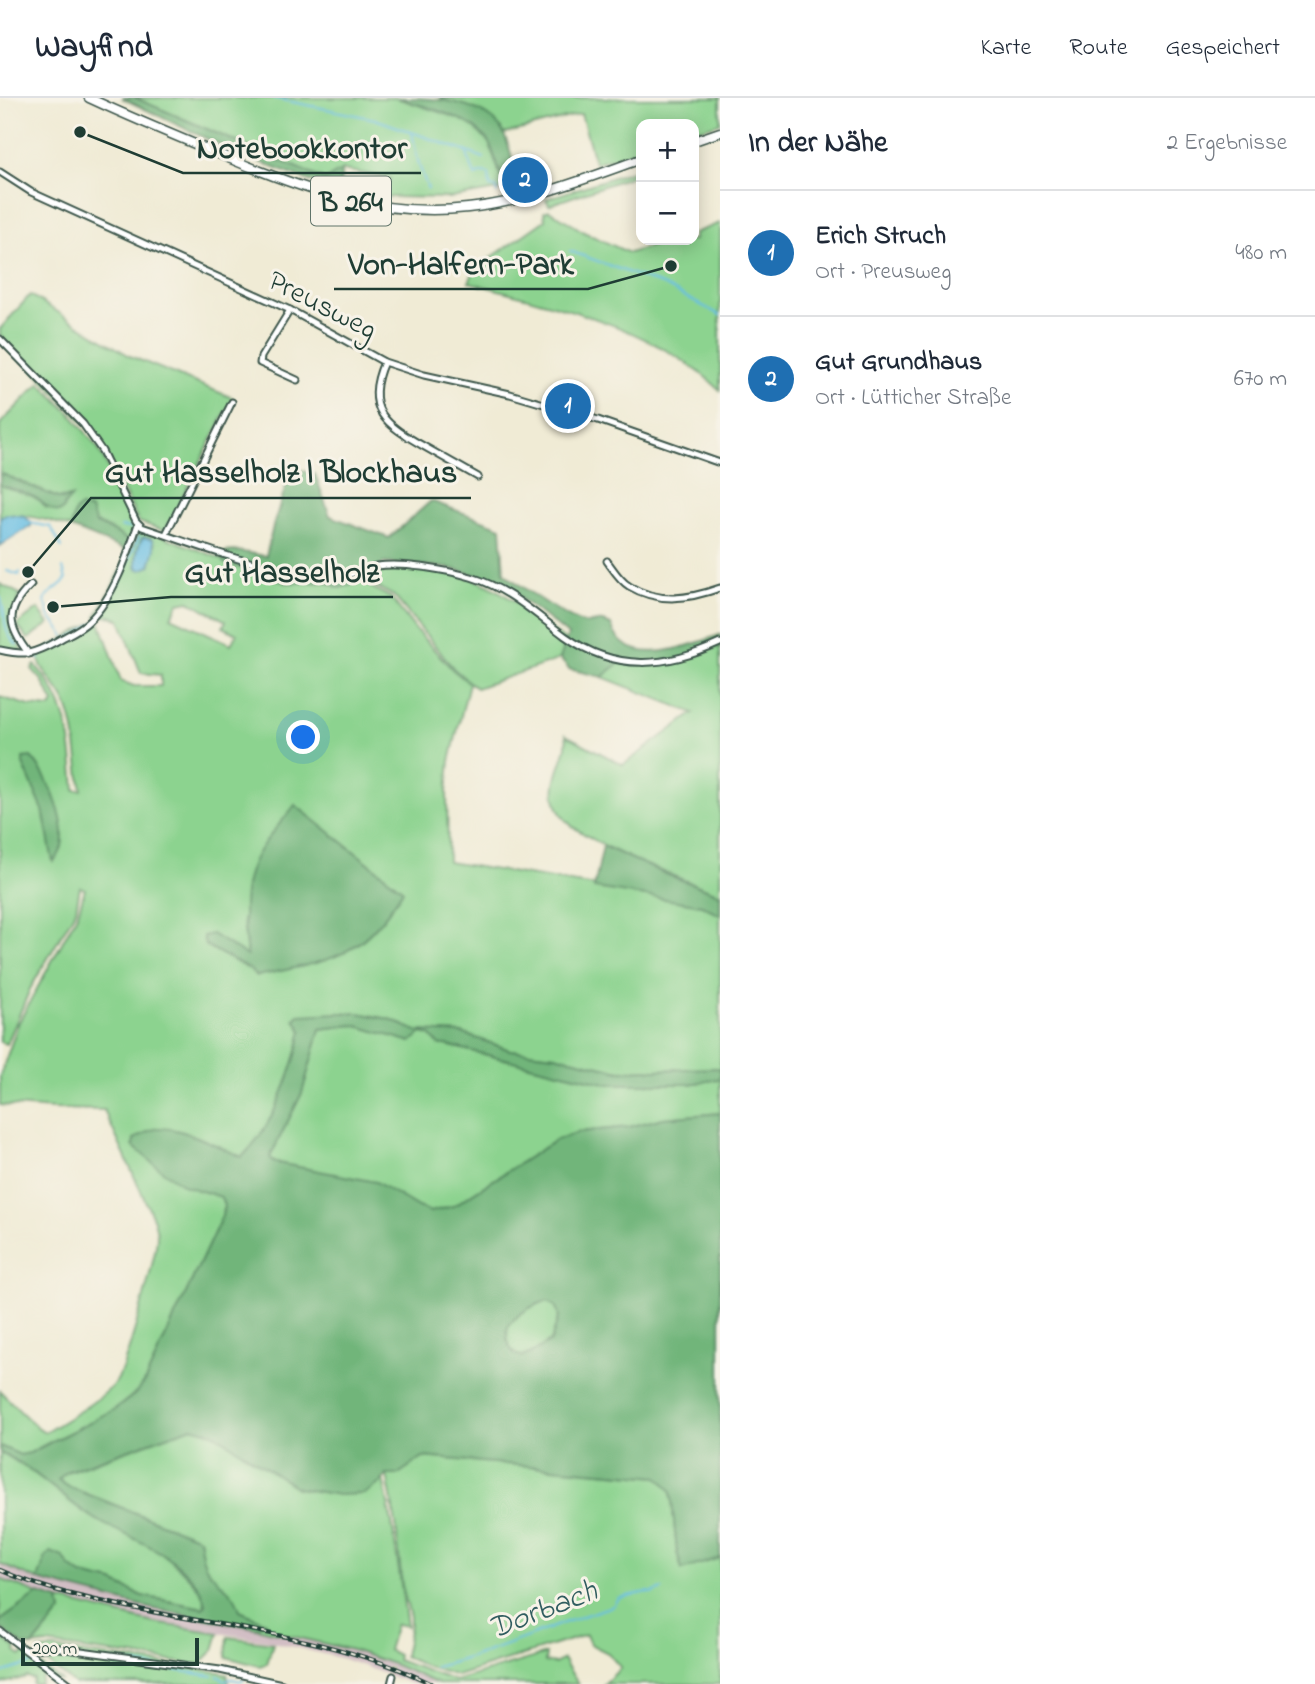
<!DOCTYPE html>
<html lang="de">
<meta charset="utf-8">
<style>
:root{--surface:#fff;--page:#f2f2f3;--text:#1f2937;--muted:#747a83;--line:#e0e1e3;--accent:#1f6fb2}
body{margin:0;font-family:"Indie Flower",sans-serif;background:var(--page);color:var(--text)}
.controls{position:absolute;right:21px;top:21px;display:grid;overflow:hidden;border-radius:14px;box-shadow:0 4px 18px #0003}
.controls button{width:63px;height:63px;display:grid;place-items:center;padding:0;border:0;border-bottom:2px solid var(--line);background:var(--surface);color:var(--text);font:35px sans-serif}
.scale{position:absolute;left:21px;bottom:18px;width:178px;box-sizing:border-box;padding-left:7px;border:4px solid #1f3d34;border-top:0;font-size:19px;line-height:24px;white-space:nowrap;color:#1f3d34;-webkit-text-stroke:5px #f7f3e8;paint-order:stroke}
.you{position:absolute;left:304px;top:640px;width:24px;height:24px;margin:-18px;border:5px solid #fff;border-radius:50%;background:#1a73e8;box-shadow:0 0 0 10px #1a73e833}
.badge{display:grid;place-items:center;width:46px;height:46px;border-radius:50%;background:var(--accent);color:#fff;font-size:23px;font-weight:700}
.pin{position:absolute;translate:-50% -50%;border:4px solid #fff;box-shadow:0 2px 7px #0006}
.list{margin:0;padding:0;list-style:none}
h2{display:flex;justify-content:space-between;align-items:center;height:91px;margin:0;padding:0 28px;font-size:30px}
h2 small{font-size:23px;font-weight:400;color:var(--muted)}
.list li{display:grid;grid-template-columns:46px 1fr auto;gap:21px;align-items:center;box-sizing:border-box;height:126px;padding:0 28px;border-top:2px solid var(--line)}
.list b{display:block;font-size:26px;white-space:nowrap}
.list p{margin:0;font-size:23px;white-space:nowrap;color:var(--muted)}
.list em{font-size:23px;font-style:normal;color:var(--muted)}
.map{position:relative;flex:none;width:720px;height:1586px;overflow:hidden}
header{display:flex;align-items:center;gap:42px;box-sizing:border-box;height:98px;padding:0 35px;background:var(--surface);border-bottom:2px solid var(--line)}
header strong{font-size:33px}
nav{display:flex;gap:38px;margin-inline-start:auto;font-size:24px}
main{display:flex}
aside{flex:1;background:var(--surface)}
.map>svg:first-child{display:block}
.industrial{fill:#d2bec4}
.green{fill:#8cd38f;stroke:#568862;stroke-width:2;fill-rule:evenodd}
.forest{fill:#71b57a;stroke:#487957;stroke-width:2;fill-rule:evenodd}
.water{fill:#66bee3;stroke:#427e8c;stroke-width:2}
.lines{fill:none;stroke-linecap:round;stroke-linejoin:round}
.stream{stroke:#66bee3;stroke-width:2}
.minor-tunnel{stroke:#c6c8b5;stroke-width:5;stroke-dasharray:5 2.5;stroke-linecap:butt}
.minor-casing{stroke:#3e574c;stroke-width:9}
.primary-casing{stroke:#3e574c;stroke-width:11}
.minor{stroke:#fff;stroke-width:5}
.primary{stroke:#fff;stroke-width:8}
.rail-casing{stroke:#1f3d34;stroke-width:4.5}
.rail{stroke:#f7f3e8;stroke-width:2;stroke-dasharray:5;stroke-linecap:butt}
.labels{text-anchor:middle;stroke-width:6;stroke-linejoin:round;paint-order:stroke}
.shield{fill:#f7f3e8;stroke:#60746a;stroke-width:2}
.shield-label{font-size:28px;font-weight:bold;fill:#1f3d34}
.street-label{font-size:30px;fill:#1f3d34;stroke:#f7f3e8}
.water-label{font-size:32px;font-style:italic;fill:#315d60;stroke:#f7f3e8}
.leader{fill:none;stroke:#1f3d34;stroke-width:2.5}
.callout-dot{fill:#1f3d34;stroke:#f7f3e8;stroke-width:2.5}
.callout-label{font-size:32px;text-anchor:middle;font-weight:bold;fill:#1f3d34;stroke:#f7f3e8;stroke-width:6;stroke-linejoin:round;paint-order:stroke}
</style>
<header>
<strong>Wayfind</strong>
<nav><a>Karte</a><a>Route</a><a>Gespeichert</a></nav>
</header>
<main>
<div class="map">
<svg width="720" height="1586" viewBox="0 0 720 1586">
<rect width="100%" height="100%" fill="#f7f3e8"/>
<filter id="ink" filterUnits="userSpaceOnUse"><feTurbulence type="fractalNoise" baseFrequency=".0143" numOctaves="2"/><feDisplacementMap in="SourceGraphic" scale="14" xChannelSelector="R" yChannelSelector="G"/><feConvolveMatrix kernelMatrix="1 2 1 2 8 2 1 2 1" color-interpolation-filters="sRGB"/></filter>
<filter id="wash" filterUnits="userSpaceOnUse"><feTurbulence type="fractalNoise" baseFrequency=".00686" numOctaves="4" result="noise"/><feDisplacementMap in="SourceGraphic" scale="28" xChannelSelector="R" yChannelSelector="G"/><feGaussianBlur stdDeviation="1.57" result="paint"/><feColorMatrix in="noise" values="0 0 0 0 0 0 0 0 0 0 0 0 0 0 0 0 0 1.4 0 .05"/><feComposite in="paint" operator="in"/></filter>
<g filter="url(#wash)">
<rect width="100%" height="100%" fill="#f0ebd5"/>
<polygon class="industrial" points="0,1466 54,1487 144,1509 286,1536 351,1552 393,1566 438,1586 412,1586 344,1561 269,1543 154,1525 100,1514 38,1496 0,1481"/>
<g class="green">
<polygon points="135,0 397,0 469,24 489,45 505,91 451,100 386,99 390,80 343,72 325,82"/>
<path d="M 439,0 L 720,0 L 720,25 L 694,33 L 694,26 L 641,26 L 641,52 L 595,65 L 581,16 L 504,36 C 489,13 463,9 439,0 Z"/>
<polygon points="641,70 641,75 549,107 546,101"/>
<path d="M 549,112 L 586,135 L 629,155 L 673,142 L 694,142 L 694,135 L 720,125 L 720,292 C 653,228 556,208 469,184 L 475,171 L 545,122 L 544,114 Z"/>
<polygon points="30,197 130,258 233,300 165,433 139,424 100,345 91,332 0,237 0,231"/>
<path d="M 40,285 L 70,315 L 98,350 L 134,421 L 135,428 L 130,444 L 115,434 L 75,414 L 71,430 C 56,424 14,412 0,419 L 0,387 L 38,400 L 46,410 L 65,406 L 71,399 L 58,400 L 0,375 L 0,326 Z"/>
<path d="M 147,432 L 222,461 L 224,465 L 312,484 L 327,484 L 339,490 L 362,484 L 391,500 L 416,532 L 453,572 L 469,585 L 450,663 L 447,694 L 448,764 L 663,799 L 702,807 L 720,817 L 720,970 L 620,973 L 555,957 L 510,952 L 462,935 L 416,933 L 390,921 L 358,915 L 339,915 L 295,921 L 302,933 C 293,975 273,1029 242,1059 C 215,1048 176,1022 147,1034 L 213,1096 L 222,1099 L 224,1108 L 222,1118 L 144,1285 C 116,1320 67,1332 30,1355 L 20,1357 L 0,1348 L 0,1293 C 11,1303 35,1331 46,1334 C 65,1322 104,1300 116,1284 C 126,1269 157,1156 157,1138 C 157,1133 155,1127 154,1122 L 104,1012 L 53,1011 L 0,1007 L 0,978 L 19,924 L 78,815 L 85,791 L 80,789 L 76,812 L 30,891 L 7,946 L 0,944 L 0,599 L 30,608 L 50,610 L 54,605 L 41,581 L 32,571 L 35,567 C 70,606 71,642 75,692 L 82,692 C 76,662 78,628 64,601 C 58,589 36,567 38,555 L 94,524 L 100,524 L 121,583 L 134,588 L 161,588 L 161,577 L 141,575 L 120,522 L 112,518 L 96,519 L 130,455 L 136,439 L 141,434 ZM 150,439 L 155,446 L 150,468 L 136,468 L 137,453 L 142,440 ZM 189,503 L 226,523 L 223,529 L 237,536 L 231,546 L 171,519 L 179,505 ZM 295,707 L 403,792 C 359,863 333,861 257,878 L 212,836 L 247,859 L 243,822 Z"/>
<path d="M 378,470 C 409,471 440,472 470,480 C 503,490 539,522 566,543 L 560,561 L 476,590 L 454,571 L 394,498 L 364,482 Z"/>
<polygon points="0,486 20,496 11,529 23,554 0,550"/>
<polygon points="38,511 49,526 28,541 17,527"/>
<path d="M 720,548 L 720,796 C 675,778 611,756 572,728 C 563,721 557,711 555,700 C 551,677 570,655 566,637 L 623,667 L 694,615 L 602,579 L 621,563 L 706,554 Z"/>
<polygon points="354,927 411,944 421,935 430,937 440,947 446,947 609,986 689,986 720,981 720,1015 663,1020 629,1029 579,1034 556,1042 453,1108 430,1114 271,1062 270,1059 302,995 320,931"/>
<path d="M 548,1203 L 556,1209 L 559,1217 L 551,1243 C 543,1247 535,1254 527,1257 C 511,1264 502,1236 510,1226 C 519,1215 534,1206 548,1203 Z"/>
<polygon points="192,1329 213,1334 297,1390 379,1386 383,1381 392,1425 407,1528 396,1526 388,1552 398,1557 397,1562 455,1583 546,1556 545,1564 555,1566 563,1561 578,1586 438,1586 393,1566 352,1552 256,1530 264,1524 240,1513 207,1471 203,1464 199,1440 69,1389 58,1381 67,1374"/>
<path d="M 0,1355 C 34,1370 61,1399 92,1419 C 116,1434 146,1442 168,1460 C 182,1471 194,1484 205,1499 L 204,1510 L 142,1498 L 113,1484 L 82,1477 L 70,1469 L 63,1459 L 46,1458 L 38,1482 L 0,1466 Z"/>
<polygon points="422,1359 659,1379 671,1393 677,1454 682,1471 720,1460 720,1586 604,1586 621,1570 608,1555 590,1546 586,1537 457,1578 422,1567 404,1558 410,1528 410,1519 402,1487 396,1426 387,1377 397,1377"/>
<polygon points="0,1481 38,1496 0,1523"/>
<polygon points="59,1502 154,1525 219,1535 214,1552 199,1567 46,1546 33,1548 61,1514"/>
<polygon points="0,1537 16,1551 16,1554 21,1558 24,1555 62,1583 47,1580 43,1576 40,1586 32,1586 33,1581 27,1579 0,1586"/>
<polygon points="228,1539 273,1545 267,1566 259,1568 226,1559"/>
<polygon points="54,1551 220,1574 227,1576 229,1586 74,1586 38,1557 39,1552"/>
</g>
<g class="forest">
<path d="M 122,0 L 135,0 L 325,82 L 343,72 L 338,92 C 263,70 192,34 122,0 Z"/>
<path d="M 397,0 C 428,0 478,1 500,29 C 508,41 511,57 515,70 L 506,89 C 499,75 496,60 490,47 C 476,19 425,9 397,0 Z"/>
<path d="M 292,370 L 315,376 L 330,418 L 389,440 L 431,403 L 501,429 L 504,475 C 516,485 571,524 584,525 C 596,527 597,520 611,527 C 627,573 687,548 720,537 L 720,548 C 688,563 655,571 621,564 L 602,579 L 569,571 L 560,561 L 568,537 C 539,514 509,488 473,476 C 444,467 413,467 383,465 L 362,484 L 339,490 L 327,484 L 287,485 L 224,465 L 222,461 L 225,454 L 237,453 L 266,458 L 273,428 Z"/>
<path d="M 0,375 L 58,400 L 63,402 L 73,398 L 65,406 L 63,412 L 59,414 C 46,412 44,404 34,399 C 24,393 11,391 0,387 Z"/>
<polygon points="81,409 91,412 96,426 115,434 130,444 128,453 71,430 75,413"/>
<path d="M 31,659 C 50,679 78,742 53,764 L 43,712 L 23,666 L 23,660 Z"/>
<path d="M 295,707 L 403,792 C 358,863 334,861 257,878 L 249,871 L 205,847 L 203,838 L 212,836 L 247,858 C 243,822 239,782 261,750 C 271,735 284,721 295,707 Z"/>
<polygon points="603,748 668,777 720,796 720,817 702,807 594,790"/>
<path d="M 339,915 L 358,915 L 389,921 L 416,933 L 462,935 L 510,952 L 555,957 L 620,973 L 720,970 L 720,981 L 689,986 L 609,986 L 446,947 L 439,947 L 430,937 L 421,935 L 411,944 L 354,927 L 320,931 L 302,995 L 270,1059 L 273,1064 L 376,1084 L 418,1109 L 430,1114 L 453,1108 L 556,1042 L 579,1034 L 629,1029 L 663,1020 L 720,1015 L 720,1460 L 682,1472 L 677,1454 L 671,1393 L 658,1379 L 423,1359 L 397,1377 L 387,1377 L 379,1386 L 364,1396 L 338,1397 L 297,1390 L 213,1335 L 192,1329 L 67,1373 L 58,1382 L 69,1389 L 199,1440 C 201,1449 201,1460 206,1468 C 217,1487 235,1490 240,1513 L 265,1524 L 256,1530 L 144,1509 L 38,1482 L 46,1458 L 51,1454 L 63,1459 L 70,1469 L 82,1477 L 113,1484 L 142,1498 L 203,1510 L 206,1507 C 204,1489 181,1468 166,1458 C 143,1443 117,1434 93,1420 C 61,1400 35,1369 0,1355 L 0,1348 L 20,1357 L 30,1355 L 117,1310 L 135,1296 L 144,1285 L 222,1118 L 224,1108 L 221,1099 L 185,1088 L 160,1071 L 133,1048 L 134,1041 C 142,1037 151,1031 159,1030 C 180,1028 222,1051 242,1059 C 273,1029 293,974 302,933 L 295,921 L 299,917 ZM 548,1203 L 556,1209 L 559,1217 L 551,1243 C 543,1247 535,1254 527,1257 C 511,1264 502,1236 510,1226 C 519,1215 534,1206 548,1203 Z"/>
<polygon points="38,1496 59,1502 61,1514 33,1548 24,1548 0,1530 0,1523"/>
</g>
<g class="water">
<polygon points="6,416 24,418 31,424 31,428 0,448 0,419"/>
<path d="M 143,439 L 153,441 L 155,451 L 150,468 L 141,472 L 137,470 C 135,460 137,448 143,439 Z"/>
</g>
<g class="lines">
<g class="stream">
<polyline points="273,0 375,21 484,60"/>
<polyline points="412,35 419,67 428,91"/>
<polyline points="466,53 475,78 482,75 489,76 490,89 497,90 497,95"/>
<polyline points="570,153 665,188 720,217"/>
<polyline points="29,425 51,429 62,450"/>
<polyline points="121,429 133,430"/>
<polyline points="63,470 66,482 47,498 45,503 50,519 65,538"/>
<polyline points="7,473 19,477 20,474"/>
<polyline points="118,486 139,439"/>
<path d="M 0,498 C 8,520 0,532 17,547"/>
<polyline points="52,549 78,536 93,525"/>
<polyline points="37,559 40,561"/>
<path d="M 44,1559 C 70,1553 91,1569 118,1564 L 213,1578"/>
<polyline points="48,1559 77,1562"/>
<polyline points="110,1567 142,1570"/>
<path d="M 435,1569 C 496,1555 553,1526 613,1508 L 618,1500 L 647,1494 L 652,1495 L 663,1491"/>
<polyline points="0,1575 34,1565"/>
<polyline points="217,1578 225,1582 232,1581 240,1583 244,1581"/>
</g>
</g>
</g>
<g filter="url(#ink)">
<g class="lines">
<polyline class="minor-tunnel" points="393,1578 397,1565"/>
<g class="minor-casing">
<g id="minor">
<polyline points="0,74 31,94 290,212 384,264 424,277 510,296 598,322 720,365"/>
<polyline points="290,212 261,259 260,265 297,282"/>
<path d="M 0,241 L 83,326 L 102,353 L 136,423 L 142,429 C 196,447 248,468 305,475 C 314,477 326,480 336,479 C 350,478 363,471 377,468 C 402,464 447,472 471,479 C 508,490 535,516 565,538 C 615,574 666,570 720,545"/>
<path d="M 384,264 C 363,312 386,327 425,349 C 443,359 460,369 478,379"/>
<polyline points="166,436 232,304"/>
<path d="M 607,463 C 613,471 620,483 629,488 C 659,506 689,501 720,490"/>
<path d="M 0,552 C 27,558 33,556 57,543 C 67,537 80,532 89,523 C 113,501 128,456 138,426"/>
<path d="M 29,556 C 8,529 4,513 31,487"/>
<polyline points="0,1533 70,1586"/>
<polyline points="26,1552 52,1549 220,1572 282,1586"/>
<polyline points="391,1586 393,1578"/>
</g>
</g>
<g class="primary-casing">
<g id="primary">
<path d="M 89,0 C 134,21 180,40 226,59 C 304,92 381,120 468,110 C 527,104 585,81 641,61"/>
<polyline points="694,43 720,34"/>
</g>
</g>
<use href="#minor" class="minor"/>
<use href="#primary" class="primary"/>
<g class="rail-casing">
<path id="rail" d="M 0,1472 C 42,1491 88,1501 133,1510 C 234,1531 339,1540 432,1586"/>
</g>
<use href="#rail" class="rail"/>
</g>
</g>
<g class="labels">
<rect class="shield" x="311" y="78.5" width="80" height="49" rx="5"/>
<g class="shield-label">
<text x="351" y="113">B 264</text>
</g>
<g class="street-label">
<text transform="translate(323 206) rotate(27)" y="10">Preusweg</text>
</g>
<g class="water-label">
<text transform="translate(542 1510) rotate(-21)" y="11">Dorbach</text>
</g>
</g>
<path class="leader" d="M80 34L183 75H421M671 168L588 191H334M28 474L91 400H471M53 509L171 499H393"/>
<g class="callout-dot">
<circle cx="80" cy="34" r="7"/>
<circle cx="671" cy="168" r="7"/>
<circle cx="28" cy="474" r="7"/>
<circle cx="53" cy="509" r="7"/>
</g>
<g class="callout-label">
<text x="302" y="60">Notebookkontor</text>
<text x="461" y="176">Von-Halfern-Park</text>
<text x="281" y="384">Gut Hasselholz | Blockhaus</text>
<text x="282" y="484">Gut Hasselholz</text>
</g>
</svg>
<div class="controls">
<button>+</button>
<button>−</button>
</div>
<div class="scale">200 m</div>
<div class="you"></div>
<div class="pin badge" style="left:568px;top:308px">1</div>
<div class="pin badge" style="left:525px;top:82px">2</div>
</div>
<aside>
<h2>In der Nähe<small>2 Ergebnisse</small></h2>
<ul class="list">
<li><span class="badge">1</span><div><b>Erich Struch</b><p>Ort · Preusweg</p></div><em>480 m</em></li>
<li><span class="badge">2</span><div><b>Gut Grundhaus</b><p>Ort · Lütticher Straße</p></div><em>670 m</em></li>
</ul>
</aside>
</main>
